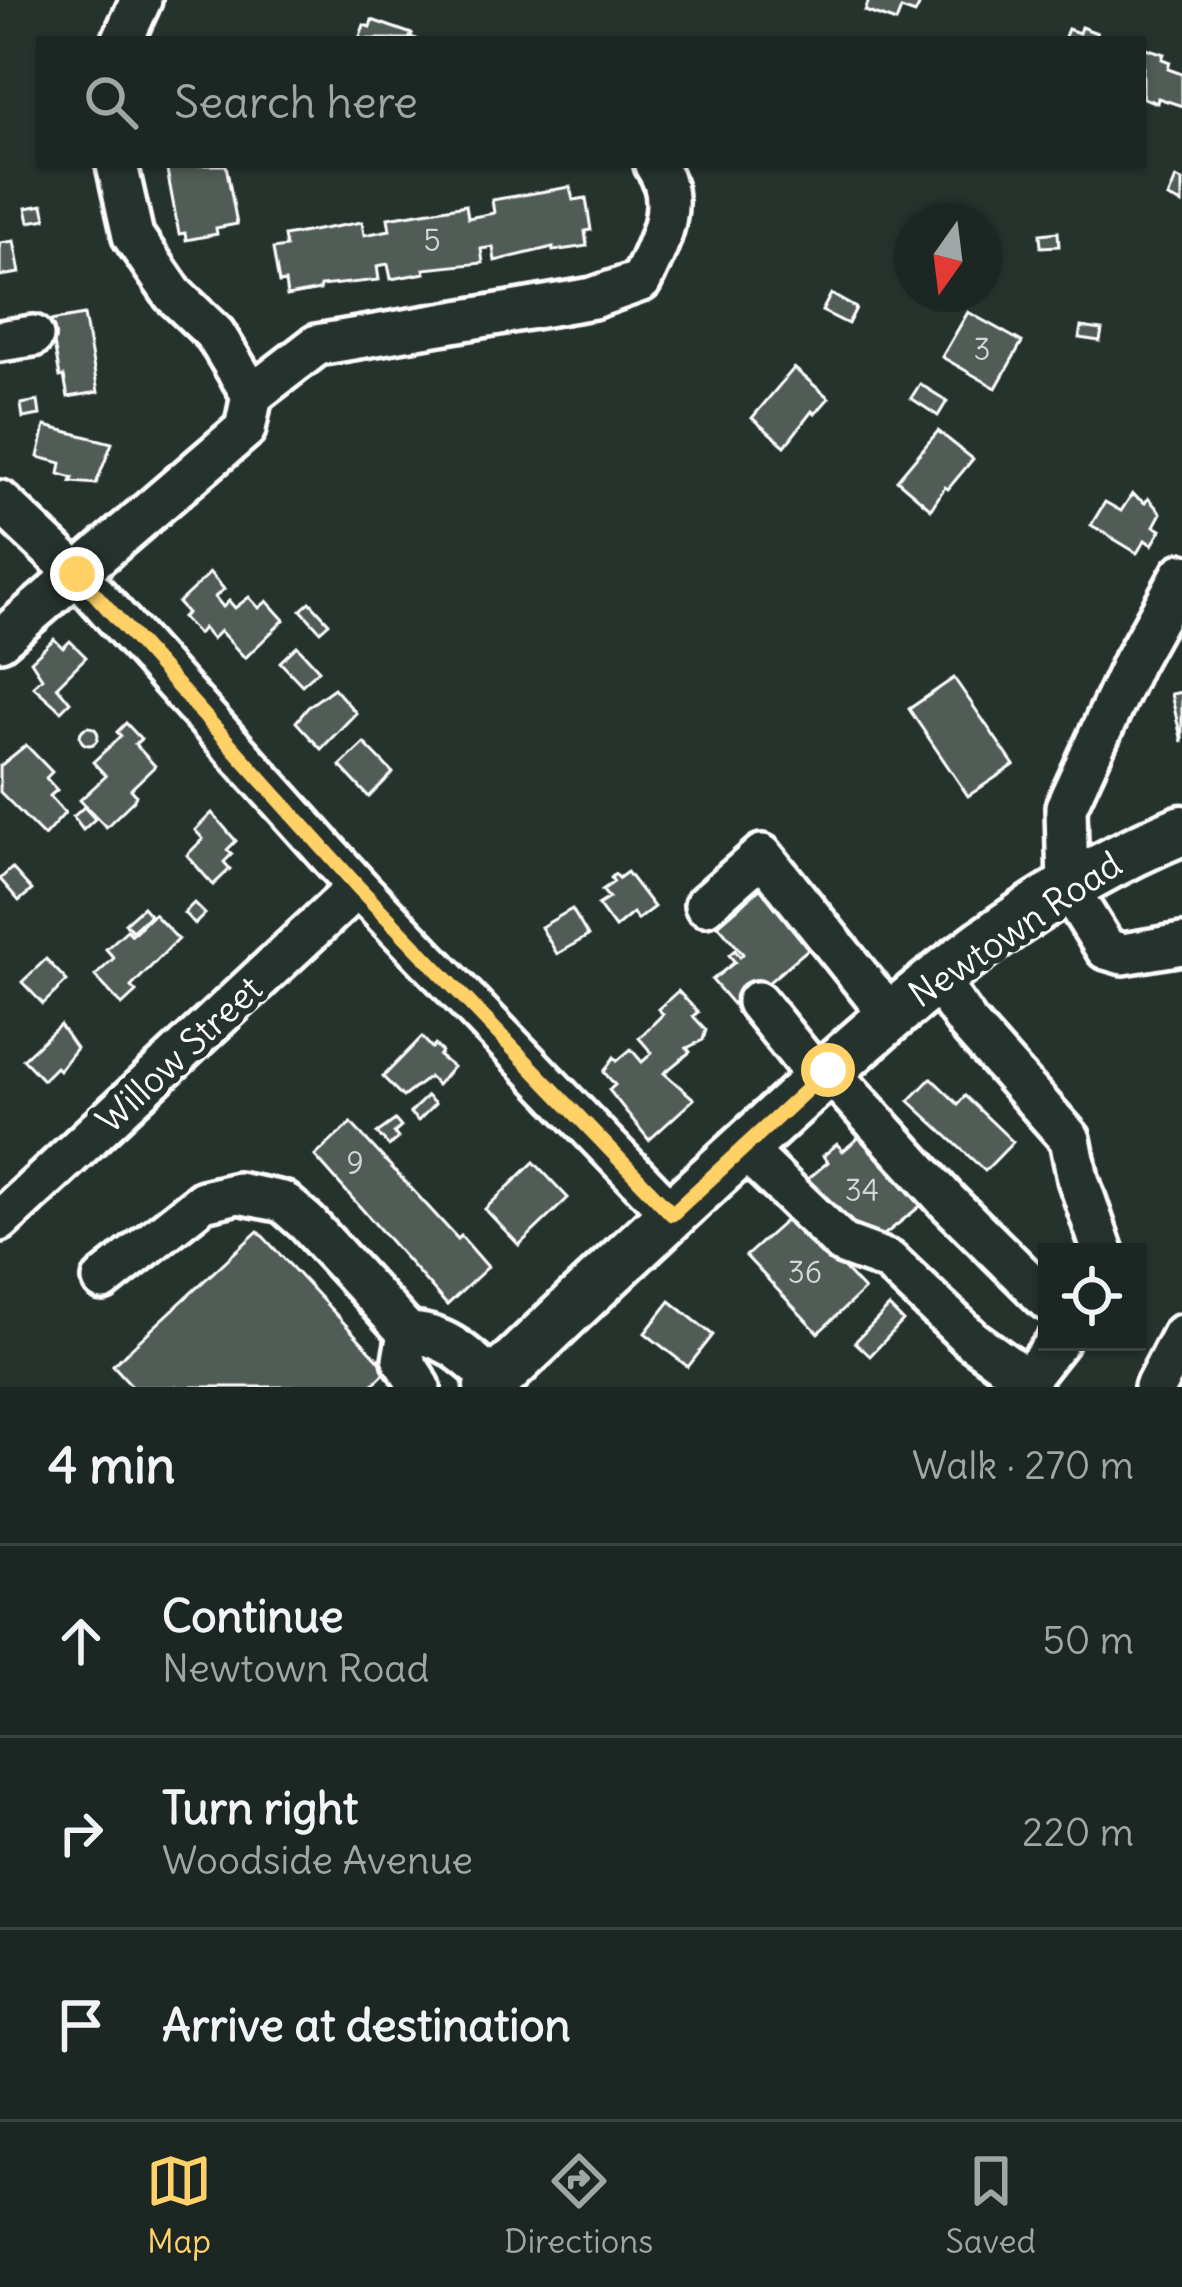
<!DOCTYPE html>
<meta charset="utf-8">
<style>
:root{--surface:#1c2622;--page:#29322f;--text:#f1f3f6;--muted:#a0a5a5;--line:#3a4340;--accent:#ffd166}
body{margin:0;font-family:Delius,sans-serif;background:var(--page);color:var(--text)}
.controls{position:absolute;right:36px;bottom:36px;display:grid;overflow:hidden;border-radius:0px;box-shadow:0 3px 9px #0004}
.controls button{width:108px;height:108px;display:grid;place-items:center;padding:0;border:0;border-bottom:3px solid var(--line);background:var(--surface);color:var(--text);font:60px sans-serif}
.compass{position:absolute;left:894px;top:204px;width:108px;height:108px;border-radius:50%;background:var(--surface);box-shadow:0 3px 9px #0004;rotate:194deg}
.stop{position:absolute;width:36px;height:36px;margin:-27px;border:9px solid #ffd166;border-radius:50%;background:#fff}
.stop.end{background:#ffd166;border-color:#fff;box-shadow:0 3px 12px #0008}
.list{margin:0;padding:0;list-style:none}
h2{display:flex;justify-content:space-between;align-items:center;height:156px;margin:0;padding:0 48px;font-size:51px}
h2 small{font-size:39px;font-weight:400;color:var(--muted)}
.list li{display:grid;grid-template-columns:78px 1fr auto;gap:36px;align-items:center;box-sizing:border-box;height:192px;padding:0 48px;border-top:3px solid var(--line)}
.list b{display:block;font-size:45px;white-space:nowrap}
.list p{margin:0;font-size:39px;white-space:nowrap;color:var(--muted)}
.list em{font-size:39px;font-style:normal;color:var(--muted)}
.icon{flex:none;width:66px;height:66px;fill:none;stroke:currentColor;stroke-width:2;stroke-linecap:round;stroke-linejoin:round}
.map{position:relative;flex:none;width:1182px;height:1387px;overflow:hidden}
.search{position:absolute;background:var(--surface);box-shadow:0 3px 9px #0004;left:36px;right:36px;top:36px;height:132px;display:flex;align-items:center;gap:30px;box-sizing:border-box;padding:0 42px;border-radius:0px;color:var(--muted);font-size:45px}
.sheet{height:732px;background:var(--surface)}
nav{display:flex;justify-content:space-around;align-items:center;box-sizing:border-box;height:168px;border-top:3px solid var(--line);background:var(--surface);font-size:33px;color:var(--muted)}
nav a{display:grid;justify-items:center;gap:6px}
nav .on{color:var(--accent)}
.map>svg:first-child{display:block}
.building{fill:#515c57;stroke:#fff;stroke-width:3}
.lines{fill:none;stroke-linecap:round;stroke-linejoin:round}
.minor-casing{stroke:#fff;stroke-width:48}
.major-casing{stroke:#fff;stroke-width:57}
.minor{stroke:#26332d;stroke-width:39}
.major{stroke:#26332d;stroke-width:48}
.route{stroke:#ffd166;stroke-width:15}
.labels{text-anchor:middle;stroke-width:12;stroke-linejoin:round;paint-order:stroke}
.number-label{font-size:30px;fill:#d4d6d5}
.street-label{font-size:36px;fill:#fff;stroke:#26332d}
</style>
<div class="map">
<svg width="1182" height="1387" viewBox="0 0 1182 1387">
<rect width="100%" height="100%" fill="#26332d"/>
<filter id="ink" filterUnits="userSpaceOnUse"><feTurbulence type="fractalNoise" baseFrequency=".00833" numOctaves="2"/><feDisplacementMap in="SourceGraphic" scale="24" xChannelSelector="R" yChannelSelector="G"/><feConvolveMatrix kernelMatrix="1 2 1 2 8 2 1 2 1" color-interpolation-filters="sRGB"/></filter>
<g filter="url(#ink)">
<g class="building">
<polygon points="869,0 922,0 915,14 901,9 896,22 865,11"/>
<polygon points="372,20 412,34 410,37 417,39 359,39 364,25 370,27"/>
<polygon points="1081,27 1097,33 1095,39 1064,39 1068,29 1079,33"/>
<polygon points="1143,47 1164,54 1162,59 1170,62 1168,69 1182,74 1182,106 1158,98 1157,103 1143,98"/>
<polygon points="166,165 226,165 237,224 216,228 217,234 186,240 185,233 179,234"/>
<polygon points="1176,178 1182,181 1182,204 1168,198"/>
<polygon points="570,187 573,200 586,198 591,230 585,231 587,246 553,251 553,247 495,261 493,247 481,249 483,263 424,269 425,273 391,279 388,264 377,266 379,280 320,286 320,290 287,296 285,282 279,283 273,249 286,247 284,236 362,222 364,235 390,230 388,218 466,205 468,218 494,213 492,200"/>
<polygon points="43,205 46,219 29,222 26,208"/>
<polygon points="1058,232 1059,246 1041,247 1040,234"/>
<polygon points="14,241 20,273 0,276 0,243"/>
<polygon points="831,294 856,308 848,324 822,311"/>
<polygon points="968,312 1022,342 996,388 942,357"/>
<polygon points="84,315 98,392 68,397 64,376 60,377 50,321"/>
<polygon points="1081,327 1102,330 1100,341 1079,338"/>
<polygon points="794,368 829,398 815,414 812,411 785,446 752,418"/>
<polygon points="920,384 947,401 938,416 911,398"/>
<polygon points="38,401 40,415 23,418 21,404"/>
<polygon points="45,426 112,443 96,484 71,482 73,478 59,474 61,463 38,457"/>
<polygon points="938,431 973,459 948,489 945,487 931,509 897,480"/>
<polygon points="1132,494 1145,503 1148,498 1161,513 1154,526 1161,530 1152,545 1145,540 1137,553 1091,525 1105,502 1121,511"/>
<polygon points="210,573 224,589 215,597 223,607 229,601 235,608 249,597 259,608 267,601 284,620 245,658 220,631 212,639 203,628 198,634 182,617 187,613 178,603"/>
<polygon points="310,602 329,623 320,631 301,610"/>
<polygon points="54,639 63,648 70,641 86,657 57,686 70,702 61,711 33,686 42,678 31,661"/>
<polygon points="297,646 319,670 302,685 280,662"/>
<polygon points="954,678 1014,765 968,796 909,709"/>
<polygon points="334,688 356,713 321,749 296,722 309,706"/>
<polygon points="1182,692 1182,742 1171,694"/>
<polygon points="126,723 141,739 135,744 155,766 131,789 136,795 134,800 106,827 80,800 106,776 93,762 121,736 117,732"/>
<circle cx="89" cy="736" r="9"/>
<polygon points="364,743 393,773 369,797 340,766"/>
<polygon points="26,745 52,772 46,778 57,790 50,796 65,813 44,836 0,792 0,766"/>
<polygon points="84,807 95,819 83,830 73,817"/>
<polygon points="212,813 236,841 227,850 232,854 224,862 230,869 213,885 187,855 203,839 195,830"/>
<polygon points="12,868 32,890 19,901 0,879"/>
<polygon points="627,872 654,907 637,920 633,913 615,928 598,905 609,898 602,890 614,882 611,878 615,874 619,878"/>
<polygon points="769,881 819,940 737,1009 712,980 735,962 729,955 735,950 740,957 743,954 718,925"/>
<polygon points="194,903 205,914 195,924 184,913"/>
<polygon points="143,907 150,915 132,931 125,923"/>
<polygon points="572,909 588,936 557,954 541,927"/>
<polygon points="154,914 178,939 131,987 136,992 122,1005 95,976 114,958 106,949 127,930 132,935"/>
<polygon points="46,959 67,981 43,1004 22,982"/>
<polygon points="678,991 698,1012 693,1016 706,1030 703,1040 687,1048 690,1052 664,1073 694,1099 649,1140 609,1090 615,1085 604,1072 614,1057 617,1061 631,1049 642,1062 652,1053 639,1038 663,1014 658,1009"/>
<polygon points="60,1025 76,1048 59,1070 56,1067 43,1080 23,1059"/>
<polygon points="422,1037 432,1048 435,1045 442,1052 439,1056 453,1067 437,1085 429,1077 403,1097 383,1077"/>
<polygon points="931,1078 958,1104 965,1096 1013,1142 985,1171 909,1101"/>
<polygon points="427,1096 435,1104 418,1121 410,1113"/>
<polygon points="395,1120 401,1127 394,1133 398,1138 389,1146 377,1133"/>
<polygon points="351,1123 458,1239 461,1236 488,1267 447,1305 315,1156"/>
<polygon points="864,1133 923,1204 869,1247 804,1182 828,1162 823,1156 837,1144 843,1151"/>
<polygon points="534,1162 568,1198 519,1245 485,1209"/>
<polygon points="793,1214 864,1290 818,1333 746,1256"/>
<polygon points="258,1231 388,1370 370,1387 133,1387 113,1365"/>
<polygon points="670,1301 713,1335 688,1367 645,1333"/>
<polygon points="889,1307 903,1321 870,1356 855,1342"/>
</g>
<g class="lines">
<g class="minor-casing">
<g id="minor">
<polyline points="123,39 141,0"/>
<path d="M 117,165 L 133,236 L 173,294 L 215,334 L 252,395 L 317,345 L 593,298 L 641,281 C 658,245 682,202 655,165"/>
<polyline points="0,341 33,336"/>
<polyline points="0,501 77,574 358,887 672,1214"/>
<polyline points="1182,574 1133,662 1066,807 1068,888 1106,949 1123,954 1182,944"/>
<polyline points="0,640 245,429 252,395"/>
<polyline points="705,905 762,855 890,1015"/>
<polyline points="935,977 968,1024 1070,1139 1078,1179 1103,1252"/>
<polyline points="757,1002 819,1079"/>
<polyline points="828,1070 947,1201 1047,1300"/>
<polyline points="743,1148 843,1244 889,1261 972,1340 1019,1374 1034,1371 1057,1342"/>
<polyline points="0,1221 358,887"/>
<polyline points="103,1280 203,1201 238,1193 283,1202 307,1223 408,1333"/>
<path d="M 420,1387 L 403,1360 L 408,1333 C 446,1334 468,1357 495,1381"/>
<polyline points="1155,1387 1182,1335"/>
</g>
</g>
<g class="major-casing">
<path id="major" d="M 489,1387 C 581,1299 674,1211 769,1125 C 896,1009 1021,896 1182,830"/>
</g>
<use href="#minor" class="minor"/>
<use href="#major" class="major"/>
</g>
</g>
<g class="lines" filter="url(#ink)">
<polyline class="route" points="77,574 358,887 672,1214 828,1070"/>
</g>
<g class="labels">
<g class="number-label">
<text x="432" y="251">5</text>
<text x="982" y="360">3</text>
<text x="355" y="1174">9</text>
<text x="862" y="1201">34</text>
<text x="805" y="1283">36</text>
</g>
<g class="street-label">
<text transform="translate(1015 929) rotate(-34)" y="13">Newtown Road</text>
<text transform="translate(179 1054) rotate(-43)" y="13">Willow Street</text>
</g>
</g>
</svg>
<div class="controls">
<button><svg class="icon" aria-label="locate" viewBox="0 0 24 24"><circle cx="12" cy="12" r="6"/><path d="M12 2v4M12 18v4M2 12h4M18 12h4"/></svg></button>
</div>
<svg class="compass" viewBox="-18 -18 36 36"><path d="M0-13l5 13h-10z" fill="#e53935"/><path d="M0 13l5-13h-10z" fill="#a0a5a5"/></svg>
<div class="stop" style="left:828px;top:1070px"></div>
<div class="stop end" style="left:77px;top:574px"></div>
<div class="search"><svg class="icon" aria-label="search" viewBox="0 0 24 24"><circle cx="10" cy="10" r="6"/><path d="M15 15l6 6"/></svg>Search here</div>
</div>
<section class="sheet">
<h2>4 min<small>Walk · 270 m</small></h2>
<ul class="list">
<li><svg class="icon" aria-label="ahead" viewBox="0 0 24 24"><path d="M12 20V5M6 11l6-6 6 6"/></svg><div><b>Continue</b><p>Newtown Road</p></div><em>50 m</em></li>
<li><svg class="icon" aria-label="right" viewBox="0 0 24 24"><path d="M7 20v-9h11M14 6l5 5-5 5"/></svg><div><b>Turn right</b><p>Woodside Avenue</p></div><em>220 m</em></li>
<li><svg class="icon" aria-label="arrive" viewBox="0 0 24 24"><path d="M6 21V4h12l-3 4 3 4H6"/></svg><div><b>Arrive at destination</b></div></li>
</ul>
</section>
<nav>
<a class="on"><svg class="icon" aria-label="map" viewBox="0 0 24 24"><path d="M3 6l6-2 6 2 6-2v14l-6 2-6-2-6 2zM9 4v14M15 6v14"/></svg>Map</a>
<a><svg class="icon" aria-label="directions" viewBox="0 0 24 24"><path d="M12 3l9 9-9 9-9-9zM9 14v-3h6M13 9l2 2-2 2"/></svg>Directions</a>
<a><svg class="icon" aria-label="saved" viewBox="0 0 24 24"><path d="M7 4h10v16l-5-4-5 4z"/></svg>Saved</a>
</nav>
